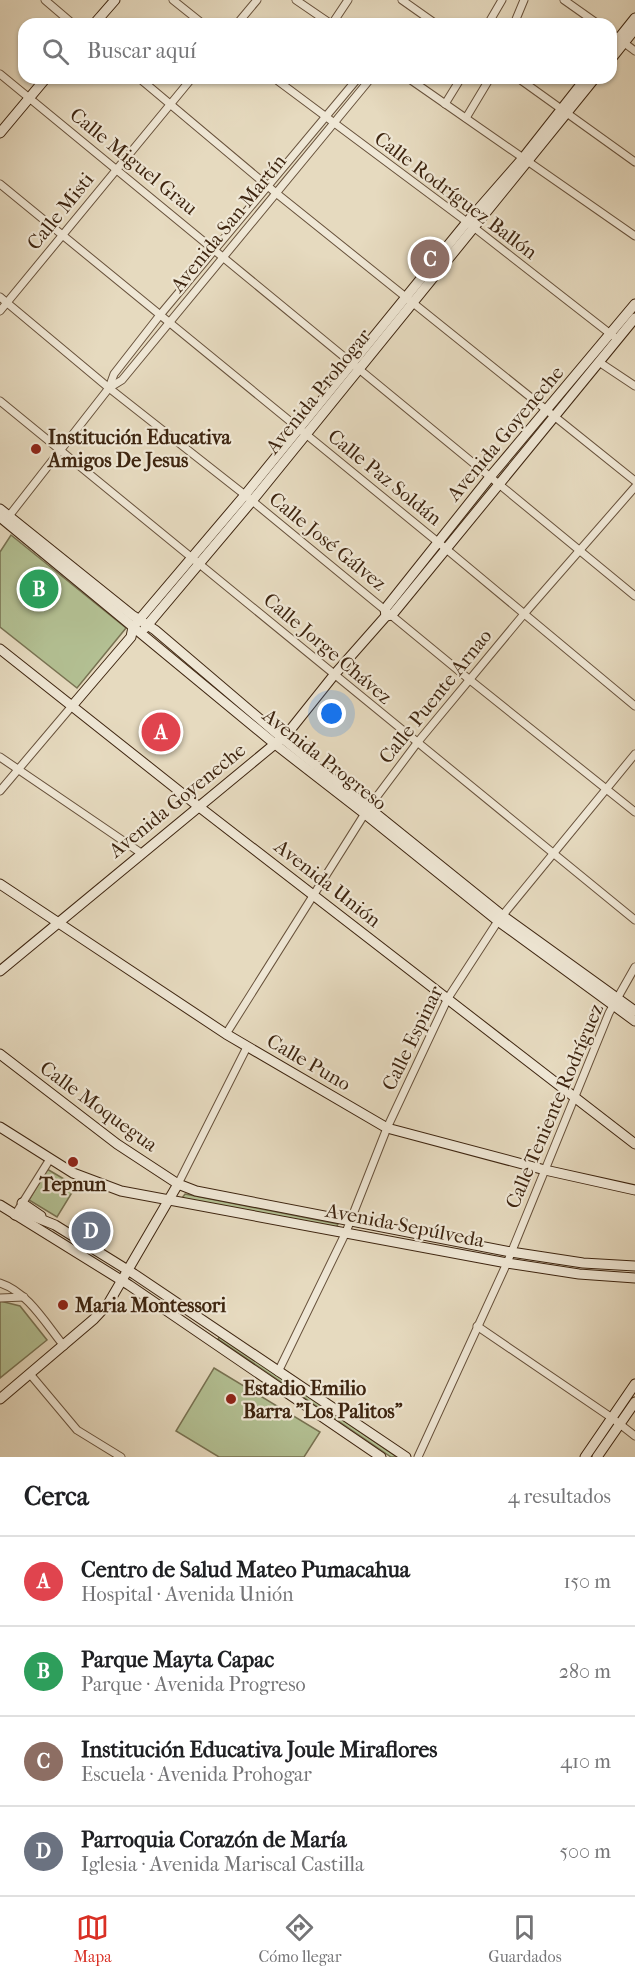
<!DOCTYPE html>
<html lang="es">
<meta charset="utf-8">
<style>
:root{--surface:#fff;--page:#f6f6f6;--text:#202124;--muted:#757577;--line:#e0e0e0;--accent:#d93025}
body{margin:0;font-family:"IM FELL French Canon",serif;background:var(--page);color:var(--text)}
.you{position:absolute;left:332px;top:714px;width:21px;height:21px;margin:-15px;border:4px solid #fff;border-radius:50%;background:#1a73e8;box-shadow:0 0 0 9px #1a73e833}
.badge{display:grid;place-items:center;width:39px;height:39px;border-radius:50%;background:var(--accent);color:#fff;font-size:20px;font-weight:700}
.pin{position:absolute;translate:-50% -50%;border:3px solid #fff;box-shadow:0 2px 6px #0006}
.list{margin:0;padding:0;list-style:none}
h2{display:flex;justify-content:space-between;align-items:center;height:78px;margin:0;padding:0 24px;font-size:26px}
h2 small{font-size:20px;font-weight:400;color:var(--muted)}
.list li{display:grid;grid-template-columns:39px 1fr auto;gap:18px;align-items:center;box-sizing:border-box;height:90px;padding:0 24px;border-top:2px solid var(--line)}
.list b{display:block;font-size:22px;white-space:nowrap}
.list p{margin:0;font-size:20px;white-space:nowrap;color:var(--muted)}
.list em{font-size:20px;font-style:normal;color:var(--muted)}
.icon{flex:none;width:33px;height:33px;fill:none;stroke:currentColor;stroke-width:2;stroke-linecap:round;stroke-linejoin:round}
.map{position:relative;flex:none;width:635px;height:1457px;overflow:hidden}
.search{position:absolute;background:var(--surface);box-shadow:0 2px 4px #0004;left:18px;right:18px;top:18px;height:66px;display:flex;align-items:center;gap:15px;box-sizing:border-box;padding:0 21px;border-radius:18px;color:var(--muted);font-size:22px}
.sheet{height:438px;background:var(--surface)}
nav{display:flex;justify-content:space-around;align-items:center;box-sizing:border-box;height:84px;border-top:2px solid var(--line);background:var(--surface);font-size:16px;color:var(--muted)}
nav a{display:grid;justify-items:center;gap:3px}
nav .on{color:var(--accent)}
.map>svg:first-child{display:block}
.green{fill:#b3c093;stroke:#787252;stroke-width:1.5}
.lines{fill:none;stroke-linecap:round;stroke-linejoin:round}
.street-casing{stroke:#68523c;stroke-width:9}
.secondary-casing{stroke:#3e2510;stroke-width:11}
.street{stroke:#efe7d5;stroke-width:7}
.secondary{stroke:#efe7d5;stroke-width:9}
.poi-dot{fill:#8f2418;stroke:#efe7d5;stroke-width:2}
.labels{text-anchor:middle;stroke-width:4.5;stroke-linejoin:round;paint-order:stroke}
.street-label{font-size:20px;fill:#3e2510;stroke:#efe7d5}
.poi-label{font-size:20px;font-weight:bold;fill:#3e2510;stroke:#efe7d5;text-anchor:start}
</style>
<div class="map">
<svg width="635" height="1457" viewBox="0 0 635 1457">
<rect width="100%" height="100%" fill="#e6dabf"/>
<filter id="stains"><feTurbulence type="fractalNoise" baseFrequency=".00333" numOctaves="4"/><feColorMatrix values="0 0 0 0 .2 0 0 0 0 .09 0 0 0 0 .02 0 0 0 .5 -.17"/></filter>
<radialGradient id="worn" r=".72"><stop offset=".6" stop-color="#630" stop-opacity="0"/><stop offset="1" stop-color="#630" stop-opacity=".3"/></radialGradient>
<g class="green">
<polygon points="11,535 126,628 77,688 0,627 0,552"/>
<polygon points="47,1169 76,1186 57,1217 29,1200"/>
<polygon points="185,1194 338,1224 335,1230 182,1198"/>
<polygon points="0,1301 20,1306 47,1340 0,1378"/>
<polygon points="220,1336 397,1457 391,1457 218,1339"/>
<polygon points="214,1368 320,1432 304,1457 219,1457 176,1431"/>
</g>
<g class="lines">
<g class="street-casing">
<g id="street">
<polyline points="45,0 73,24"/>
<polyline points="173,0 203,24"/>
<polyline points="296,0 331,24"/>
<polyline points="402,0 436,24"/>
<polyline points="564,0 598,24"/>
<polyline points="237,24 257,0"/>
<polyline points="332,24 348,0"/>
<polyline points="488,24 502,0"/>
<polyline points="514,24 524,0"/>
<polyline points="611,33 635,51"/>
<polyline points="0,74 635,596"/>
<polyline points="139,78 276,193 635,481"/>
<polyline points="274,78 467,222 613,336"/>
<polyline points="408,78 635,236"/>
<polyline points="518,78 635,162"/>
<polyline points="445,104 461,78"/>
<polyline points="466,118 490,78"/>
<polyline points="0,184 439,543 635,706"/>
<polyline points="0,297 109,388 245,495 470,680 635,812"/>
<polyline points="0,311 192,78"/>
<polyline points="599,362 635,386"/>
<polyline points="109,388 114,374 160,315 358,78"/>
<polyline points="0,401 635,920"/>
<polyline points="9,516 109,388 122,380 371,78"/>
<polyline points="0,757 141,853"/>
<polyline points="0,791 72,706"/>
<polyline points="226,1034 369,807 417,743 524,614 635,487"/>
<polyline points="178,1184 247,1047"/>
<polyline points="15,1215 50,1159"/>
<path d="M 0,1283 C 28,1292 46,1324 64,1346"/>
<polyline points="0,1298 24,1297"/>
<polyline points="477,1326 612,1418 635,1436"/>
<polyline points="278,1372 346,1232 387,1128 448,998 498,921 635,754"/>
<polyline points="30,1374 77,1430 121,1457"/>
<polyline points="418,1457 507,1263 609,1013 635,967"/>
</g>
</g>
<g class="secondary-casing">
<g id="secondary">
<polyline points="94,24 115,0"/>
<polyline points="611,48 635,18"/>
<polyline points="611,59 635,29"/>
<polyline points="0,133 46,78"/>
<polyline points="0,509 132,615 155,630 282,738 503,916 635,1011"/>
<polyline points="0,517 275,744 365,814 498,921 635,1021"/>
<polyline points="386,616 385,609 490,477 635,304"/>
<polyline points="145,628 252,501 595,78"/>
<polyline points="0,649 198,806 635,1144"/>
<polyline points="72,706 131,637 133,627 245,495 467,222 523,158 586,78"/>
<polyline points="0,884 226,1034 387,1128 545,1170 635,1190"/>
<polyline points="0,971 287,734 334,675 386,616 392,615 635,318"/>
<polyline points="0,1054 117,1144 178,1184 196,1191 511,1252 583,1263 635,1266"/>
<polyline points="0,1127 73,1173 121,1191 507,1263 579,1274 635,1278"/>
<polyline points="22,1203 41,1216"/>
<polyline points="0,1205 129,1285 381,1457"/>
<polyline points="15,1215 23,1212 55,1225 134,1274 406,1457"/>
<polyline points="0,1399 94,1319 108,1304 178,1184"/>
<polyline points="585,1457 635,1384"/>
<polyline points="597,1457 635,1402"/>
</g>
</g>
<use href="#street" class="street"/>
<use href="#secondary" class="secondary"/>
</g>
<g class="poi-dot">
<circle cx="36" cy="449" r="6"/>
<circle cx="73" cy="1162" r="6"/>
<circle cx="63" cy="1305" r="6"/>
<circle cx="231" cy="1399" r="6"/>
</g>
<g class="labels">
<g class="street-label">
<text transform="translate(134 161) rotate(39)" y="7">Calle Miguel Grau</text>
<text transform="translate(456 195) rotate(37)" y="7">Calle Rodríguez Ballón</text>
<text transform="translate(60 211) rotate(-51)" y="7">Calle Misti</text>
<text transform="translate(228 223) rotate(-51)" y="7">Avenida San Martín</text>
<text transform="translate(318 391) rotate(-51)" y="7">Avenida Prohogar</text>
<text transform="translate(505 433) rotate(-50)" y="7">Avenida Goyeneche</text>
<text transform="translate(385 477) rotate(39)" y="7">Calle Paz Soldán</text>
<text transform="translate(328 541) rotate(39)" y="7">Calle José Gálvez</text>
<text transform="translate(328 648) rotate(40)" y="7">Calle Jorge Chávez</text>
<text transform="translate(435 696) rotate(-51)" y="7">Calle Puente Arnao</text>
<text transform="translate(325 759) rotate(38)" y="7">Avenida Progreso</text>
<text transform="translate(177 800) rotate(-39)" y="7">Avenida Goyeneche</text>
<text transform="translate(328 883) rotate(38)" y="7">Avenida Unión</text>
<text transform="translate(412 1038) rotate(-64)" y="7">Calle Espinar</text>
<text transform="translate(309 1062) rotate(30)" y="7">Calle Puno</text>
<text transform="translate(99 1106) rotate(36)" y="7">Calle Moquegua</text>
<text transform="translate(554 1106) rotate(-67)" y="7">Calle Teniente Rodríguez</text>
<text transform="translate(405 1225) rotate(11)" y="7">Avenida Sepúlveda</text>
</g>
<g class="poi-label">
<text x="48" y="444">Institución Educativa<tspan x="48" dy="23">Amigos De Jesus</tspan></text>
<text x="73" y="1191" text-anchor="middle">Tepnun</text>
<text x="75" y="1312">Maria Montessori</text>
<text x="243" y="1395">Estadio Emilio<tspan x="243" dy="23">Barra "Los Palitos"</tspan></text>
</g>
</g>
<rect width="100%" height="100%" filter="url(#stains)"/>
<rect width="100%" height="100%" fill="url(#worn)"/>
</svg>
<div class="you"></div>
<div class="pin badge" style="left:161px;top:732px;background:#e0444e">A</div>
<div class="pin badge" style="left:39px;top:589px;background:#2e9e5b">B</div>
<div class="pin badge" style="left:430px;top:259px;background:#8d6e63">C</div>
<div class="pin badge" style="left:91px;top:1231px;background:#6b7280">D</div>
<div class="search"><svg class="icon" aria-label="search" viewBox="0 0 24 24"><circle cx="10" cy="10" r="6"/><path d="M15 15l6 6"/></svg>Buscar aquí</div>
</div>
<section class="sheet">
<h2>Cerca<small>4 resultados</small></h2>
<ul class="list">
<li><span class="badge" style="background:#e0444e">A</span><div><b>Centro de Salud Mateo Pumacahua</b><p>Hospital · Avenida Unión</p></div><em>150 m</em></li>
<li><span class="badge" style="background:#2e9e5b">B</span><div><b>Parque Mayta Capac</b><p>Parque · Avenida Progreso</p></div><em>280 m</em></li>
<li><span class="badge" style="background:#8d6e63">C</span><div><b>Institución Educativa Joule Miraflores</b><p>Escuela · Avenida Prohogar</p></div><em>410 m</em></li>
<li><span class="badge" style="background:#6b7280">D</span><div><b>Parroquia Corazón de María</b><p>Iglesia · Avenida Mariscal Castilla</p></div><em>500 m</em></li>
</ul>
</section>
<nav>
<a class="on"><svg class="icon" aria-label="map" viewBox="0 0 24 24"><path d="M3 6l6-2 6 2 6-2v14l-6 2-6-2-6 2zM9 4v14M15 6v14"/></svg>Mapa</a>
<a><svg class="icon" aria-label="directions" viewBox="0 0 24 24"><path d="M12 3l9 9-9 9-9-9zM9 14v-3h6M13 9l2 2-2 2"/></svg>Cómo llegar</a>
<a><svg class="icon" aria-label="saved" viewBox="0 0 24 24"><path d="M7 4h10v16l-5-4-5 4z"/></svg>Guardados</a>
</nav>
